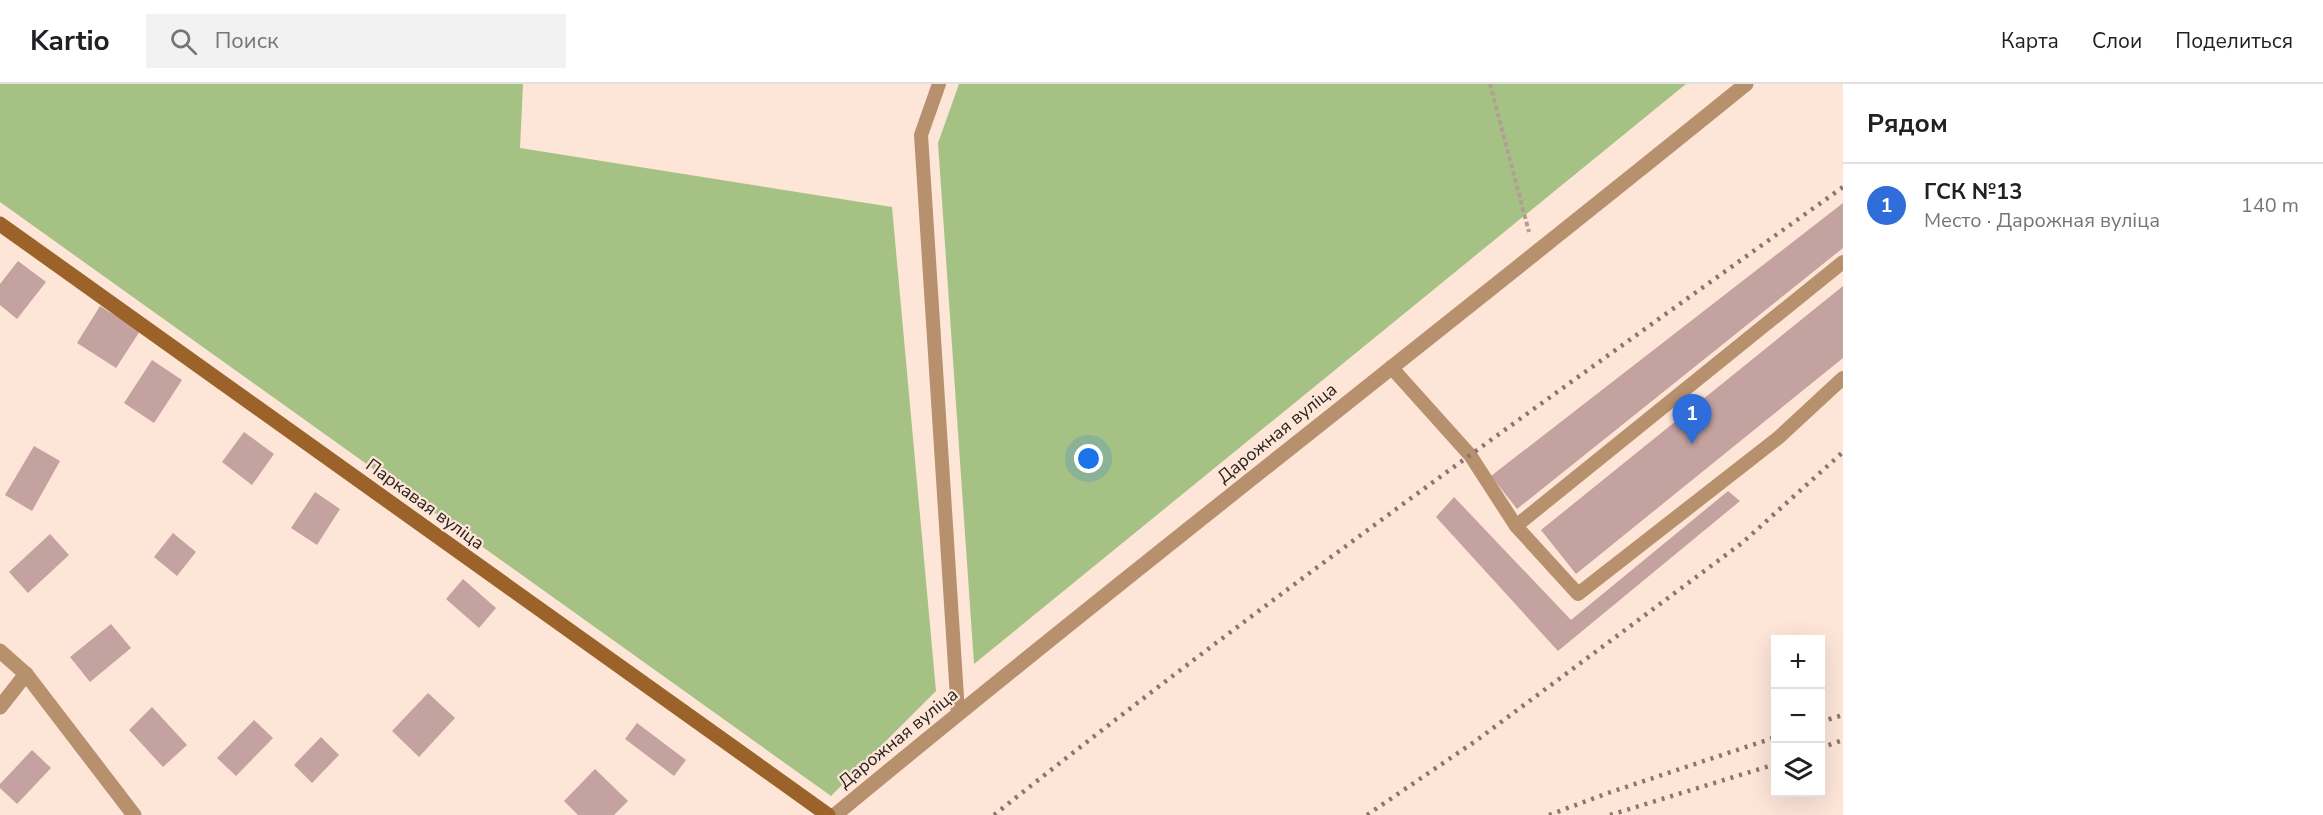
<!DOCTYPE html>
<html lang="ru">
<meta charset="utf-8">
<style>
:root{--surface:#fff;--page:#f2f2f2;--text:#202124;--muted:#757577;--line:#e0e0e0;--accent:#2e6dda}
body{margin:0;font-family:"Nunito Sans",sans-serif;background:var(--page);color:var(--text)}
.controls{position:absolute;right:18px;bottom:18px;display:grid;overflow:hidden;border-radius:0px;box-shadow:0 6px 24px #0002}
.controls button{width:54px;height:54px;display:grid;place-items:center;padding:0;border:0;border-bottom:2px solid var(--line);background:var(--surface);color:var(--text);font:30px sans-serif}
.you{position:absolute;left:1089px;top:375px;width:21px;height:21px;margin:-15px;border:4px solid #fff;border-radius:50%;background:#1a73e8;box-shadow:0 0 0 9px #1a73e833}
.badge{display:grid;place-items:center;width:39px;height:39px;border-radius:50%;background:var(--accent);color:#fff;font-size:20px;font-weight:700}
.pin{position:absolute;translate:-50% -50px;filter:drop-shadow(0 2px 3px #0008)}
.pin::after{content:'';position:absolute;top:32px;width:21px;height:18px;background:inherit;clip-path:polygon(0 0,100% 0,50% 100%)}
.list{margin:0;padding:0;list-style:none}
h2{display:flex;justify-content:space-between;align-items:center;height:78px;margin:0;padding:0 24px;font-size:26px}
h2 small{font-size:20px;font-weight:400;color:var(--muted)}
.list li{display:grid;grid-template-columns:39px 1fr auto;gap:18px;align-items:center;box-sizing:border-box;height:84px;padding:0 24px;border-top:2px solid var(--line)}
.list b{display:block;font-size:22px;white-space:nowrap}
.list p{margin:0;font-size:20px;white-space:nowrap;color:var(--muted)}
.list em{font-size:20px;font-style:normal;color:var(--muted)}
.icon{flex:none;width:33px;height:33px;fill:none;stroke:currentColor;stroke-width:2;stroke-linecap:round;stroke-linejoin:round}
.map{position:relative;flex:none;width:1843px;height:731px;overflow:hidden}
header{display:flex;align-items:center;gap:36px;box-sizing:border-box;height:84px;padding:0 30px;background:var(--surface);border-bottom:2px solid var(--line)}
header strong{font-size:28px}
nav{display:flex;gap:33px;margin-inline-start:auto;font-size:21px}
.search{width:420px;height:54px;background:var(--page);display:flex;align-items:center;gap:15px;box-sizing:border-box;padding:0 21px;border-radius:0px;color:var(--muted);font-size:22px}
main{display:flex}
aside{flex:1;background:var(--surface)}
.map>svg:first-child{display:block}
.forest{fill:#a5c284}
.building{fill:#c4a2a0}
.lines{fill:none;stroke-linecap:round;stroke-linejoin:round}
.path{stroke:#b29e94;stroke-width:4;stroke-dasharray:4.5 3;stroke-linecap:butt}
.lane{stroke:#b7906d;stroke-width:14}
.street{stroke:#b7906d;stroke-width:15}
.secondary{stroke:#9b632a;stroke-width:15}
.rail{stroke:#88776e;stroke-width:4.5;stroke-dasharray:3 6;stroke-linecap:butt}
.labels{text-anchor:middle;stroke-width:4.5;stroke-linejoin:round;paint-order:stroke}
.street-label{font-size:18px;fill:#2c211b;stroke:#fde5d8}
</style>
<header>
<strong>Kartio</strong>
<div class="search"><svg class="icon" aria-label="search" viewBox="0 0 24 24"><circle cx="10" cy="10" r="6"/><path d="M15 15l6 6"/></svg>Поиск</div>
<nav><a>Карта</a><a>Слои</a><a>Поделиться</a></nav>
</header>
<main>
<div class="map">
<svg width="1843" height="731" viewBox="0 0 1843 731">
<rect width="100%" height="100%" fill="#fde5d8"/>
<g class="forest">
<polygon points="0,0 523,0 520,64 892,123 936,607 831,712 0,118"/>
<polygon points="959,0 1686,0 974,580 938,59"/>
</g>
<g class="building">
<polygon points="1843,119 1843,164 1517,425 1491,392"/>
<polygon points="18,177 46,198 17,235 0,221 0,200"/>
<polygon points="1843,202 1843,274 1576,490 1541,446"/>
<polygon points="100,222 140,247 116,284 77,259"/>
<polygon points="152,276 182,296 154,339 124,319"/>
<polygon points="244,348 274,370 252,401 222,378"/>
<polygon points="34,362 60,377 32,427 5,411"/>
<polygon points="1728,407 1740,417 1558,567 1436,433 1454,413 1571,536"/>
<polygon points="315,408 340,425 317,461 291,444"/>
<polygon points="173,449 196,468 177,492 154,473"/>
<polygon points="50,450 69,471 28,509 9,488"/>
<polygon points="463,495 496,524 479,544 446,515"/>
<polygon points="111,540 131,564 90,598 70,573"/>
<polygon points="428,609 455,634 419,673 392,647"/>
<polygon points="152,623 187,661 163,683 129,646"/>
<polygon points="254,636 273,654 236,692 217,674"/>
<polygon points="637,639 686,676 674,692 625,655"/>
<polygon points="321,653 339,671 312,699 294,681"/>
<polygon points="32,666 51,684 17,720 0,704 0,700"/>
<polygon points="595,685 628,717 614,731 578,731 564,717"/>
</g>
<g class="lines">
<polyline class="path" points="1490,0 1529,148"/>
<g class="lane">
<polyline points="939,0 921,51 958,629"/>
<polyline points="1391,283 1470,371 1516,442 1843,178"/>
<polyline points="1516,442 1578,510 1778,354 1843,294"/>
</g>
<g class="street">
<polyline points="0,567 26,590 134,731"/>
<polyline points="0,623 26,590"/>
<path d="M 835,731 C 1135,483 1444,245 1746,0"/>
</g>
<polyline class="secondary" points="0,140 828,731"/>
<g class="rail">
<polyline points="1820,638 1843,631"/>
<polyline points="1820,664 1843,656"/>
<path d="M 994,731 C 1269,512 1557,308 1843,103"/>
<polyline points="1367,731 1477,656 1742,459 1843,368"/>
<polyline points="1549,731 1608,709 1776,653"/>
<polyline points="1610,731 1776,680"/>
</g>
</g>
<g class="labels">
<g class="street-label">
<text transform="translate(1277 349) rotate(-39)" y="6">Дарожная вуліца</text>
<text transform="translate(425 420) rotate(36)" y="6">Паркавая вуліца</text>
<text transform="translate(898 654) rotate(-39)" y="6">Дарожная вуліца</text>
</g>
</g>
</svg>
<div class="controls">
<button>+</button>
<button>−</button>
<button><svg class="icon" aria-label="layers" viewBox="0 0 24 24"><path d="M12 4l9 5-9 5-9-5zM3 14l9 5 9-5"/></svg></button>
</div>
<div class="you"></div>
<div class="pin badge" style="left:1692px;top:360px">1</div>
</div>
<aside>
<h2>Рядом<small></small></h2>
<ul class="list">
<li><span class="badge">1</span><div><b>ГСК №13</b><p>Место · Дарожная вуліца</p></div><em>140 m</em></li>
</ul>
</aside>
</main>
